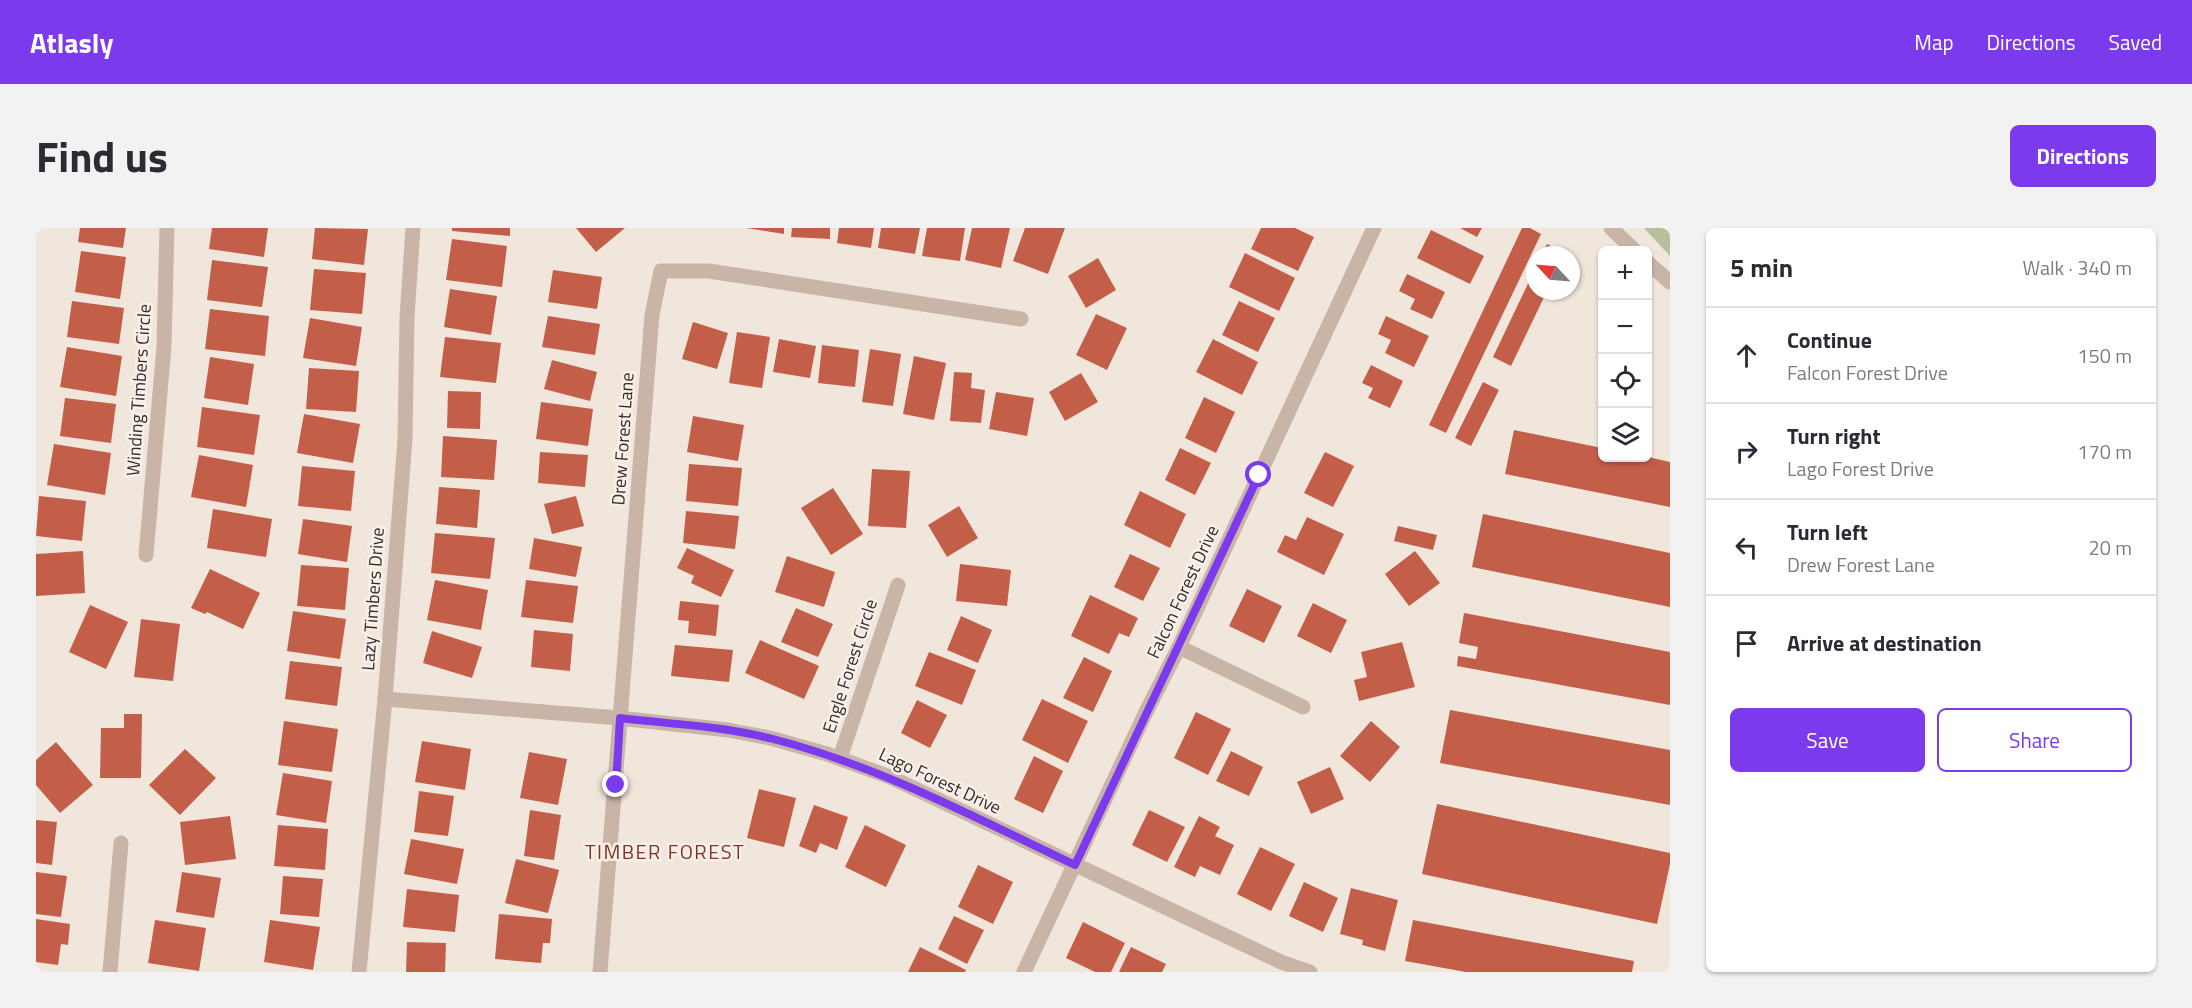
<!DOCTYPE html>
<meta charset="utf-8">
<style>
:root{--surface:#fff;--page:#f2f2f3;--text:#2b2b33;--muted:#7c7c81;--line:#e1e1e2;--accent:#7c3aed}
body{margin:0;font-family:"Titillium Web",sans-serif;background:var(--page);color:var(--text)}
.controls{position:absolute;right:18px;top:18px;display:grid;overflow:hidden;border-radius:9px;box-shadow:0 2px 4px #0004}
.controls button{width:54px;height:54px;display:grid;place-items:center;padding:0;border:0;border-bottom:2px solid var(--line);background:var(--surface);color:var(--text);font:30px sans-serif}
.compass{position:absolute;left:1490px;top:18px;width:54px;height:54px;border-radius:50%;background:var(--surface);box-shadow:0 2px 4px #0004;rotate:296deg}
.stop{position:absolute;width:18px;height:18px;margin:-14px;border:4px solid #7c3aed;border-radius:50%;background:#fff}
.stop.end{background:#7c3aed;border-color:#fff;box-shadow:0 2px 6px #0008}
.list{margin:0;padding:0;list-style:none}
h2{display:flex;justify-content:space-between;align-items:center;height:78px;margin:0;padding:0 24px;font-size:26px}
h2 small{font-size:20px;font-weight:400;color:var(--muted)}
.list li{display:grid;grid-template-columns:39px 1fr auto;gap:18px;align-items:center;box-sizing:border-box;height:96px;padding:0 24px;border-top:2px solid var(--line)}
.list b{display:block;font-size:22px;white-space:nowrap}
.list p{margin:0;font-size:20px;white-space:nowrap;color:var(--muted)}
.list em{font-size:20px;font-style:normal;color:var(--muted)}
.actions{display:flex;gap:12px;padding:18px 24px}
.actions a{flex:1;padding:14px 0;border:2px solid var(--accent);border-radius:9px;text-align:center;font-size:21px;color:var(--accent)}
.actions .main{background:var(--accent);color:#fff}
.icon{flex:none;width:33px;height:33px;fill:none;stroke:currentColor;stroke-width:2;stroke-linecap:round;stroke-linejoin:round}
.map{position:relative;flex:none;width:1634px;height:744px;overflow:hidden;border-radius:9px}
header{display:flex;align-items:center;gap:36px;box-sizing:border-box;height:84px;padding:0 30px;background:var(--accent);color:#fff}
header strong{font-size:28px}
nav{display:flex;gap:33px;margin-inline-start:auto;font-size:21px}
.intro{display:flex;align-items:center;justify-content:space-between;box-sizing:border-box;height:144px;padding:0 36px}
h1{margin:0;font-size:42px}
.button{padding:15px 27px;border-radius:9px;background:var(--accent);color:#fff;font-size:21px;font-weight:700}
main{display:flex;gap:36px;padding:0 36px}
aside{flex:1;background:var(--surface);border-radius:9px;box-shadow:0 2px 4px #0004}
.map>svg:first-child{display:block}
.green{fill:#b7c09d}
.building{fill:#c35e49}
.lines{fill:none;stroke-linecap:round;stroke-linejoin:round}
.minor{stroke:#c9b5a8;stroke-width:15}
.route{stroke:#7c3aed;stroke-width:8}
.labels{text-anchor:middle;stroke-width:5;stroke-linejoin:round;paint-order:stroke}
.street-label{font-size:18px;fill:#362c28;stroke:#f9f0e9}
.neighbourhood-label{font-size:20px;letter-spacing:1.5px;fill:#833323;stroke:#f9f0e9}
</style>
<header>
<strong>Atlasly</strong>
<nav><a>Map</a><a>Directions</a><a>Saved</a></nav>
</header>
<div class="intro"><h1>Find us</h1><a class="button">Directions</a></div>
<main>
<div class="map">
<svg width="1634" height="744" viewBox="0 0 1634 744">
<rect width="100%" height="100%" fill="#f1e6dc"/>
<polygon class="green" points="1608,0 1634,0 1634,28"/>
<g class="building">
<polygon points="44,0 90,0 87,20 42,14"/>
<polygon points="176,0 232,0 228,29 173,21"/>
<polygon points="279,0 332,1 328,37 276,31"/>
<polygon points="416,0 474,0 474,8 416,3"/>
<polygon points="540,0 589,0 560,24"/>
<polygon points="710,0 748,0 748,6"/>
<polygon points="756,0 794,0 794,11 755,9"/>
<polygon points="803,0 838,0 835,20 801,15"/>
<polygon points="845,0 884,0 879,26 842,20"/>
<polygon points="891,0 929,0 924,33 886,28"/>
<polygon points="936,0 974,0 965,40 929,32"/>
<polygon points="989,0 1029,0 1012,46 977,33"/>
<polygon points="1225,0 1259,0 1278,9 1262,43 1215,21"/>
<polygon points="1424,0 1446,0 1441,9"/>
<polygon points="1486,0 1494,0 1505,6 1410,205 1393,197"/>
<polygon points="1395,2 1448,28 1434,56 1381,30"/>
<polygon points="416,11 471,18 466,59 410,52"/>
<polygon points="1511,16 1529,25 1528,27 1506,27"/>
<polygon points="45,23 90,29 84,71 39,64"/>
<polygon points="1209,25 1259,50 1243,83 1193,59"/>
<polygon points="1062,30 1080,62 1050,80 1032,48"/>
<polygon points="176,32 232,39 226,79 171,72"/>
<polygon points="278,41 330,45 326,86 274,82"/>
<polygon points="1499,41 1499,63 1511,63 1475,138 1457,129"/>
<polygon points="517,42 566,49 561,81 512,74"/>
<polygon points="1371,46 1409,64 1396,91 1374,81 1379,71 1363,63"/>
<polygon points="414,61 461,68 455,107 408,99"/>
<polygon points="36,73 88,80 83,116 31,109"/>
<polygon points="1203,73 1239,90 1222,124 1186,107"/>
<polygon points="174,81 233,88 229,128 169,121"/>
<polygon points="1060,86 1091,100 1071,142 1040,127"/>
<polygon points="512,88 564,96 559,127 506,119"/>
<polygon points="1350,88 1393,108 1378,139 1349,125 1355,112 1342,106"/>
<polygon points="274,90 326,99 320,138 267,130"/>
<polygon points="657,94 692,105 681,141 646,131"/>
<polygon points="701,104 734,109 726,160 693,155"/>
<polygon points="409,109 465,115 460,155 404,149"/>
<polygon points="743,111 780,118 774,150 737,144"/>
<polygon points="1177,111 1222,134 1206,167 1160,144"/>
<polygon points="786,117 823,122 819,159 782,155"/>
<polygon points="31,119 86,128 80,168 24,159"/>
<polygon points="834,121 865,126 857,178 826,174"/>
<polygon points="878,128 910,135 898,192 867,186"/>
<polygon points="174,129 218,136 212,177 168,170"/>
<polygon points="516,132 561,144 554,173 508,161"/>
<polygon points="1335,137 1367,153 1354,180 1332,170 1337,160 1326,155"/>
<polygon points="273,140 323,143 320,184 270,181"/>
<polygon points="918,144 936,145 935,160 949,162 945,195 914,193"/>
<polygon points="1045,145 1062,174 1029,193 1013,164"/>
<polygon points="1447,154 1463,162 1435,218 1419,210"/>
<polygon points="412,163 445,164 444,201 411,200"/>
<polygon points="960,164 998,170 991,208 953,201"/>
<polygon points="1168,169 1199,184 1180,225 1149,210"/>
<polygon points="29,170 80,176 75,215 24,208"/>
<polygon points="505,174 557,181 552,218 500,211"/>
<polygon points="166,179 224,187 218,227 161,219"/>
<polygon points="268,186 324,196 317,235 261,225"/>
<polygon points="657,188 708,197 702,233 651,224"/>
<polygon points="1478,202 1566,220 1566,230 1612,229 1634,234 1634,279 1469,246"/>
<polygon points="407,208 461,212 458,252 405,249"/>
<polygon points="18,216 75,225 69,267 11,257"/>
<polygon points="1144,220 1175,235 1159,267 1129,252"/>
<polygon points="504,224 552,227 549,259 502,255"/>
<polygon points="1289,224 1318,238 1297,279 1268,265"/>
<polygon points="163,227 217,237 210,279 155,269"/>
<polygon points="653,236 706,240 702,278 650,273"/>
<polygon points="266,238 319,243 315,283 262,278"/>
<polygon points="836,241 874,243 870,300 832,298"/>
<polygon points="403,259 444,262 441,300 400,296"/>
<polygon points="797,260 827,306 795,327 765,280"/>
<polygon points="1104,263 1150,286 1134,320 1088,297"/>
<polygon points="3,268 50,273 46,313 0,308"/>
<polygon points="540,268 548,298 516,306 508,276"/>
<polygon points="923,278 942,310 911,329 892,297"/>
<polygon points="177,281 236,291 230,329 171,320"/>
<polygon points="650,283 703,288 699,321 647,315"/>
<polygon points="1447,286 1634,325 1634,379 1436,339"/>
<polygon points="1271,289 1308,306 1288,347 1241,324 1249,307 1260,312"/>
<polygon points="267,291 316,298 311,334 262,326"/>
<polygon points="1362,298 1401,307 1397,322 1358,313"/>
<polygon points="399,305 459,310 454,351 395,345"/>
<polygon points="498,310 546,319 540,349 493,341"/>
<polygon points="651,320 698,342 685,369 655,355 658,348 641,340"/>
<polygon points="47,323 49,365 0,368 0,326"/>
<polygon points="1379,323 1404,355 1373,378 1349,346"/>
<polygon points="1094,326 1124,340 1107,373 1078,359"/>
<polygon points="751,328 799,344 788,379 739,364"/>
<polygon points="924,336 975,342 971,378 920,373"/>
<polygon points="265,337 313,340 309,382 261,378"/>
<polygon points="174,341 224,365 207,401 171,384 169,386 155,380"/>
<polygon points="399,352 452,362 445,402 391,392"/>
<polygon points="490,352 542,358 537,395 485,389"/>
<polygon points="1211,361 1246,378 1228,415 1193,398"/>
<polygon points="1054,367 1102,390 1093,409 1083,405 1073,426 1035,408"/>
<polygon points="644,373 683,377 680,408 652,405 653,393 642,392"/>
<polygon points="1277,375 1311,392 1295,425 1261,408"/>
<polygon points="54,377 92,394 70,441 33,424"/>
<polygon points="760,380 797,396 782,429 745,414"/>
<polygon points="257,383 310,391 304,431 251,423"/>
<polygon points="1428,385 1634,424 1634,477 1421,438 1422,428 1440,431 1442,419 1423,415"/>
<polygon points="925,388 956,402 942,435 911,422"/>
<polygon points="105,391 144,396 137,453 98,449"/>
<polygon points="498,402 537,406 534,443 495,439"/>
<polygon points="396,403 446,419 436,450 387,435"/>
<polygon points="724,412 783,438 768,471 709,445"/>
<polygon points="1366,414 1379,459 1323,473 1318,452 1331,449 1325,424"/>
<polygon points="639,417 697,422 693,454 635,448"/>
<polygon points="893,424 940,442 926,477 879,458"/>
<polygon points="1048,429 1076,443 1057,484 1027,470"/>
<polygon points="254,433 306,439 301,478 249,471"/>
<polygon points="1006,471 1052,493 1032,535 986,512"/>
<polygon points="881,472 911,487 894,520 865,505"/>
<polygon points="1414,482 1634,522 1634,577 1404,535"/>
<polygon points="1160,484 1195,501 1172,547 1138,530"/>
<polygon points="88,486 106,486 105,550 64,550 65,500 88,500"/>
<polygon points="248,493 302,501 296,544 242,537"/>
<polygon points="1335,493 1364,519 1334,554 1304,528"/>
<polygon points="386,513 435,521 429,562 379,554"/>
<polygon points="20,514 57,557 24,585 0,557 0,532"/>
<polygon points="149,521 180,550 144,587 113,557"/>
<polygon points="1195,523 1227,539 1213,568 1180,553"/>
<polygon points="493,524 531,531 522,577 484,570"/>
<polygon points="998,528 1027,543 1007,585 978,571"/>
<polygon points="1294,539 1308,571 1275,586 1261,554"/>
<polygon points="247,545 296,553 290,595 240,587"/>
<polygon points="723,561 760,570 748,619 711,610"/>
<polygon points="383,563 418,568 412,608 378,604"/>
<polygon points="1401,576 1634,625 1634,636 1621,696 1386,646"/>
<polygon points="778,577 812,589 801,622 784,615 780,625 763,618"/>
<polygon points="494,582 525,587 518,632 488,628"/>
<polygon points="1113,582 1149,599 1131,634 1096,617"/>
<polygon points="194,588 200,631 149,637 144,594"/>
<polygon points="1163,588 1184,599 1179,608 1198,617 1184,647 1164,638 1159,649 1138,639"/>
<polygon points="0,592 21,594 16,637 0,635"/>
<polygon points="242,597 292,601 289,642 238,638"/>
<polygon points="829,597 870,617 850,659 809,639"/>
<polygon points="375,611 428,621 421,656 368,646"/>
<polygon points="1224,619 1259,636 1235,683 1201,666"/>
<polygon points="480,631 523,642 512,685 469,675"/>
<polygon points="942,637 977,654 957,696 922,679"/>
<polygon points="0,644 31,648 25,689 0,686"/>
<polygon points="146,644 185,650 178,690 140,684"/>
<polygon points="247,648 287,651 283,689 244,686"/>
<polygon points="1268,654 1302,670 1287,704 1253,688"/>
<polygon points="1315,660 1362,672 1349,723 1326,717 1327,712 1304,706"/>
<polygon points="371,661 423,667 419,704 367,699"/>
<polygon points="463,686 516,691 514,715 507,715 505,735 459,731"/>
<polygon points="918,688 948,702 931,736 902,721"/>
<polygon points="0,691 34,696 32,717 25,716 22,737 0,734"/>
<polygon points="119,692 170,700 163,743 112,735"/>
<polygon points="234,692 284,699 277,742 228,734"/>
<polygon points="1377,692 1598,733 1596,744 1430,744 1369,733"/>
<polygon points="1047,694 1089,715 1075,744 1059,744 1030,730"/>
<polygon points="371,714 410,715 409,744 370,744"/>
<polygon points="884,719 930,742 929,744 872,744"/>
<polygon points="1095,719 1130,736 1126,744 1083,744"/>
</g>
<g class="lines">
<g class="minor">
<polyline points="1575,0 1598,22"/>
<polyline points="1612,35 1634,54"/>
<polyline points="110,327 128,118 131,0"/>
<polyline points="1143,419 1267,479"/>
<polyline points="349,471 583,490 692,502 734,510 791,526 854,549 1245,734 1274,744"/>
<polyline points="804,530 862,357"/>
<polyline points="74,744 85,615"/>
<polyline points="323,744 349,471 369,211 371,89 377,0"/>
<polyline points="564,744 616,87 625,43 673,43 985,91"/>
<polyline points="988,744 1109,486 1143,419 1338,0"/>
</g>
</g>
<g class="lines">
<path class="route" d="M 580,557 L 584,490 C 634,496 687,498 737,511 C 843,538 940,590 1039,637 L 1223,247"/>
</g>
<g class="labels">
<g class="street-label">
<text transform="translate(103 162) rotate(-86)" y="6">Winding Timbers Circle</text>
<text transform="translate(587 211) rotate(-86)" y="6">Drew Forest Lane</text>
<text transform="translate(1147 364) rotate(-65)" y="6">Falcon Forest Drive</text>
<text transform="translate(337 371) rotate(-86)" y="6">Lazy Timbers Drive</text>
<text transform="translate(814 438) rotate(-72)" y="6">Engle Forest Circle</text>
<text transform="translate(904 553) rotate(25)" y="6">Lago Forest Drive</text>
</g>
<g class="neighbourhood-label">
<text x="629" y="631">TIMBER FOREST</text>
</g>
</g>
</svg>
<div class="controls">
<button>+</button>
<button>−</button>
<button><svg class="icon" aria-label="locate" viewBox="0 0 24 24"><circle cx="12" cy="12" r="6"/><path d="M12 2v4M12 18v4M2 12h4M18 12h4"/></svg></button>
<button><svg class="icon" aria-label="layers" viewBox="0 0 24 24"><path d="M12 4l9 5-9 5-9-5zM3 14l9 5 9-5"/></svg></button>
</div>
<svg class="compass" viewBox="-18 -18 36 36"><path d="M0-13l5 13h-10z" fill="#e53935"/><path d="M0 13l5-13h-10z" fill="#7c7c81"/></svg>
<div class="stop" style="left:1223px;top:247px"></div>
<div class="stop end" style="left:580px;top:557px"></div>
</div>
<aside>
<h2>5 min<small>Walk · 340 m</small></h2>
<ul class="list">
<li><svg class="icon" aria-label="ahead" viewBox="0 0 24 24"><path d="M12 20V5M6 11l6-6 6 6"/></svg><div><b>Continue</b><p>Falcon Forest Drive</p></div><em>150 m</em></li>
<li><svg class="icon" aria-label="right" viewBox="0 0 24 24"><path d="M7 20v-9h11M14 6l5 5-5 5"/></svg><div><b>Turn right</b><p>Lago Forest Drive</p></div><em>170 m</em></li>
<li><svg class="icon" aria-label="left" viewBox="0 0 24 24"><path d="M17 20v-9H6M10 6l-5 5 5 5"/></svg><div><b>Turn left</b><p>Drew Forest Lane</p></div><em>20 m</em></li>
<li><svg class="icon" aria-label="arrive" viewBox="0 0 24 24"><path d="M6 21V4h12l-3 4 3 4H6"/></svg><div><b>Arrive at destination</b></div></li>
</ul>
<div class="actions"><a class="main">Save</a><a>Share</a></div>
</aside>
</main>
